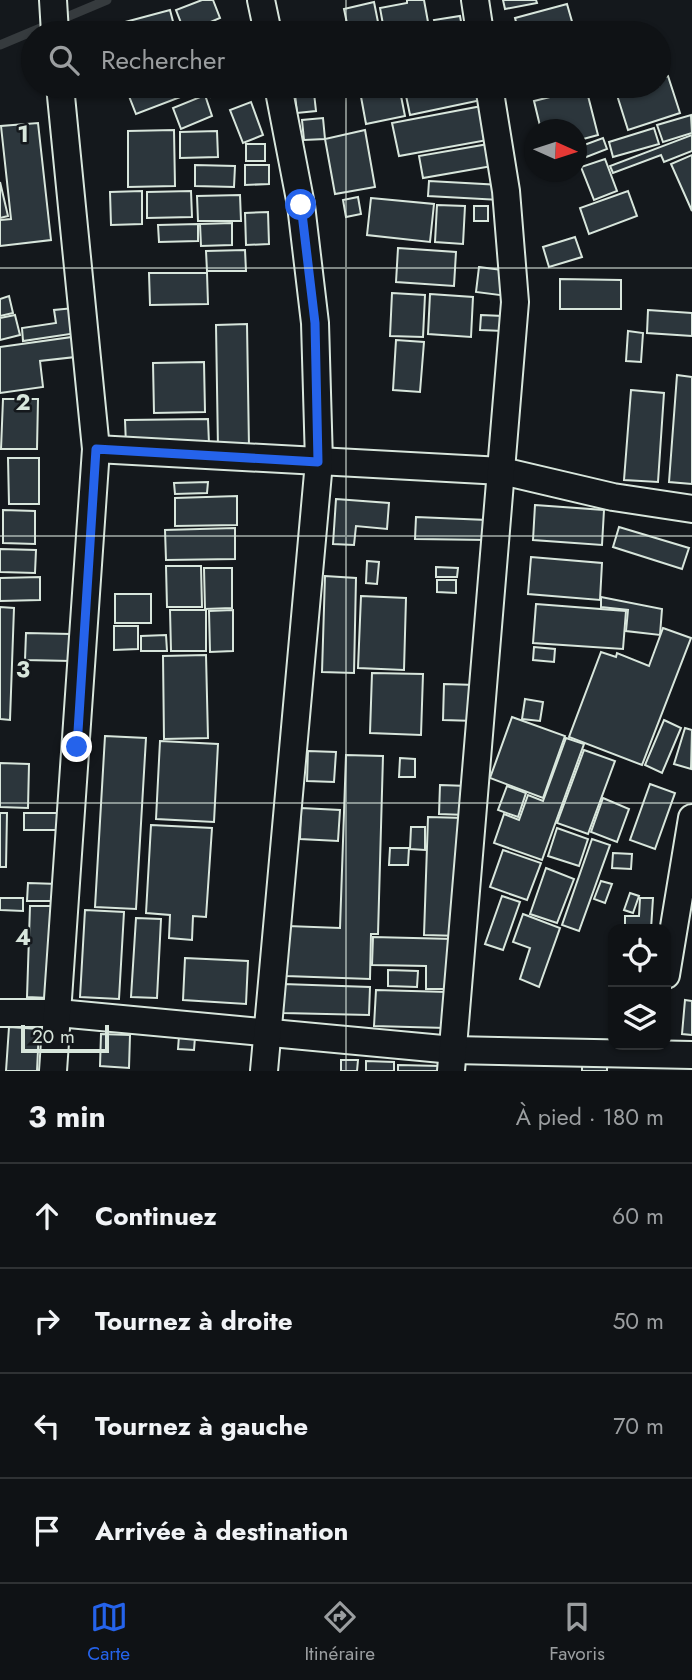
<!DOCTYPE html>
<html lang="fr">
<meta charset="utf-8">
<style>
:root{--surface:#0f1215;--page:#1d2022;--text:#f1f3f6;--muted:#9b9ea0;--line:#2f3234;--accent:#2563eb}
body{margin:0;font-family:Jost,sans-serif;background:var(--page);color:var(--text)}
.controls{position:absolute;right:21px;bottom:21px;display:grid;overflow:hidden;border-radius:14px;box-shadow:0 2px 5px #0004}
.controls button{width:63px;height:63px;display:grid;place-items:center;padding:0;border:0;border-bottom:2px solid var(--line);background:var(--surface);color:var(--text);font:35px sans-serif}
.compass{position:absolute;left:524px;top:119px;width:63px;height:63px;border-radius:50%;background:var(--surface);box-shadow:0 2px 5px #0004;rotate:93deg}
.scale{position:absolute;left:21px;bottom:18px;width:88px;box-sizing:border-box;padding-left:7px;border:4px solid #d8e6dc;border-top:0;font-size:19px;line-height:24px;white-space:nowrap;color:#d8e6dc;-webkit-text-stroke:5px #14181c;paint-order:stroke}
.stop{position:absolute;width:21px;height:21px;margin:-16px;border:5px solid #2563eb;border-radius:50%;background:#fff}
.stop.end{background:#2563eb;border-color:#fff;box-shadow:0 2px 7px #0008}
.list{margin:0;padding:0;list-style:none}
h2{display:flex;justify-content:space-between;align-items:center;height:91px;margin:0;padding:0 28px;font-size:30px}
h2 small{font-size:23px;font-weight:400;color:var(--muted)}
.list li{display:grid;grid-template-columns:46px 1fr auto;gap:21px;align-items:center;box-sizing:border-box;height:105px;padding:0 28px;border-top:2px solid var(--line)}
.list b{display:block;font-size:26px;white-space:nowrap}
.list em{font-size:23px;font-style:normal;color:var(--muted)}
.icon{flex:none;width:38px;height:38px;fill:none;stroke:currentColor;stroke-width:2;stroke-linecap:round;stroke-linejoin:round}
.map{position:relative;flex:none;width:692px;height:1071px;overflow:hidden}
.search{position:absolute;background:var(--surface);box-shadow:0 2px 5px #0004;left:21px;right:21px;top:21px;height:77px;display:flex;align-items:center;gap:18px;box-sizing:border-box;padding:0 24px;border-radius:38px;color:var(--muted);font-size:26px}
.sheet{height:511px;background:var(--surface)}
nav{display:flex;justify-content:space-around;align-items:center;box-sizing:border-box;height:98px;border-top:2px solid var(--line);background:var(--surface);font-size:19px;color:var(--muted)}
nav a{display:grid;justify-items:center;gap:4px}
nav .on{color:var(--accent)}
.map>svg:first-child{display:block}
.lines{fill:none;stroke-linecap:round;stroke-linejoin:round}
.stream{stroke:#363b3e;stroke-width:9}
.building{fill:#2c363c;stroke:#d8e6dc;stroke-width:2}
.minor-casing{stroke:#d8e6dc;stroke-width:30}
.minor{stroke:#14181c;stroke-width:26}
.route{stroke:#2563eb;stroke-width:9}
.grid{fill:none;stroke:#d8e6dc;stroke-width:2;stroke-opacity:0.55}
.grid-label{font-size:23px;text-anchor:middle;font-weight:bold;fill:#d8e6dc;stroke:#14181c;stroke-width:5;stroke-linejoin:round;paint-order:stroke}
</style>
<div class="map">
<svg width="692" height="1071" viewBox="0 0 692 1071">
<rect width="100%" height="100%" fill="#14181c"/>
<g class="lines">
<polyline class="stream" points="0,45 107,0"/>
</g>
<g class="building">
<polygon points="202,0 213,0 220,18 185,33 176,10"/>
<polygon points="407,0 424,0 428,22 384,30 380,8 407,3"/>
<polygon points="503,0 536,0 537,3 505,9"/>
<polygon points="374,2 379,27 349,33 344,9"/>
<polygon points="567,4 573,25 544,33 519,33 515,18"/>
<polygon points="170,10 176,33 100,33 99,29"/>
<polygon points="460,16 463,33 437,33 434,20"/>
<polygon points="668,76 680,113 628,130 616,92 637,86 659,86 659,79"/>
<polygon points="125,86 203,86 204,88 136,114"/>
<polygon points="206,86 240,86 211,97"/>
<polygon points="359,86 399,86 405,116 366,124"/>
<polygon points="404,86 483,86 486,99 410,115"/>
<polygon points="586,88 598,135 576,141 576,130 541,130 534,101"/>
<polygon points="314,93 316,111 297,113 295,94"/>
<polygon points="205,95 212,116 181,129 173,108"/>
<polygon points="251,102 263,135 243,143 230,110"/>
<polygon points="487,105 493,139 399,156 392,123"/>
<polygon points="691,115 692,133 663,142 657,125"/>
<polygon points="323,118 325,139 304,140 302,120"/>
<polygon points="38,123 51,240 0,246 0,220 11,219 1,126"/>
<polygon points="654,128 659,144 613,157 609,142"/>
<polygon points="174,130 175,186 128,187 128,131"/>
<polygon points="365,130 375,187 335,194 325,139"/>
<polygon points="217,131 218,157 180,158 180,132"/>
<polygon points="692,135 692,151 664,162 661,155 613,173 610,166"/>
<polygon points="603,138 607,149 576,161 576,148"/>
<polygon points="494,143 498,165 423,178 419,156"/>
<rect x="246" y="144" width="19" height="17"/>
<polygon points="692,155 692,211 671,164"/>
<polygon points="605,159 617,191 594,200 581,167"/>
<polygon points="195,165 235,166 234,187 195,186"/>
<polygon points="245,165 269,165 269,184 245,185"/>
<polygon points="429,181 501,185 500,200 428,196"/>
<polygon points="0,182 8,216 0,218"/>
<polygon points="142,191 142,224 111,225 110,192"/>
<polygon points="191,191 192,217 147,218 147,192"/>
<polygon points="628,191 637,216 589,234 580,208"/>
<polygon points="240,195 241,221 198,221 197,196"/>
<polygon points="358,197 361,214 346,217 343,200"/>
<polygon points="371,198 434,204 430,242 367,235"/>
<polygon points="437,205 465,206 463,244 435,242"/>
<rect x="474" y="206" width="14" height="15"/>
<polygon points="268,212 269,244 246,245 245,213"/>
<polygon points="232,223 232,245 201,246 200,224"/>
<polygon points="198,224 198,241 159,242 158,225"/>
<polygon points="575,237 582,257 549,267 543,247"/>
<polygon points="398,248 456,252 454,286 396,282"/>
<polygon points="245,250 246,271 207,271 206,251"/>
<polygon points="479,267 510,271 507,296 476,292"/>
<polygon points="149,273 207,273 208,304 150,305"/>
<polygon points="560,279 621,280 621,309 560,309"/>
<polygon points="392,293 425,295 423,337 390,336"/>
<polygon points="430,294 473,297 471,337 428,334"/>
<polygon points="9,296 13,313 0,316 0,299"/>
<polygon points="74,308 77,333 23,341 22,328 56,323 54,310"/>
<polygon points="648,310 692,313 692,336 647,333"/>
<polygon points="15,315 20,335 0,340 0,318"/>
<polygon points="481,315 503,316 503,331 480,330"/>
<polygon points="247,324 249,448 218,449 216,325"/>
<polygon points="628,331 643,333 641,362 626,361"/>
<polygon points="72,337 75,357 40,361 43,387 0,393 0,347"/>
<polygon points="396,340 424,342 420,392 393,390"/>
<polygon points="204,362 205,412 154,413 153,363"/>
<polygon points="677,375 692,377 692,484 669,482"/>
<polygon points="631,390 664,393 658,482 624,480"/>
<polygon points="3,399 38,399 37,449 1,449"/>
<polygon points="208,419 209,444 126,445 125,420"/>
<polygon points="8,458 39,458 39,504 9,504"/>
<polygon points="208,482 207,493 175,494 174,483"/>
<polygon points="237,496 237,525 175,526 175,498"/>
<polygon points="336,499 389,503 387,529 356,526 354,545 333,544"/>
<polygon points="535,505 604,510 602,545 533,540"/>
<polygon points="3,510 35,511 35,544 3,543"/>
<polygon points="416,517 487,520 487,540 415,539"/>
<polygon points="619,527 689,548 682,569 613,547"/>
<polygon points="235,528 235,559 166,560 165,530"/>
<polygon points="0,549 36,550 35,573 0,572"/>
<polygon points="531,557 602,563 600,600 528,594"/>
<polygon points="367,561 379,562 377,584 366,583"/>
<polygon points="166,566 201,566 202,607 167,607"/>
<polygon points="436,567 458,568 457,577 436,577"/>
<polygon points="204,568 232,568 232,608 205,609"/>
<polygon points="325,576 356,578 354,673 322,672"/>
<polygon points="40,577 40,600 0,601 0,578"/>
<polygon points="437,580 456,580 456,593 437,592"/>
<rect x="115" y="594" width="36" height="29"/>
<polygon points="361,596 406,598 404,670 358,668"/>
<polygon points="601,597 662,609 660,635 626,631 628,610 601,607"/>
<polygon points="536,604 626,611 623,649 533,643"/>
<polygon points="0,607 14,608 10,720 0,719"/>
<polygon points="170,610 206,610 206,651 171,651"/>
<polygon points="233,610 233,651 210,652 209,611"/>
<polygon points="114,626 138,626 138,649 114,650"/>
<polygon points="663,628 691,638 642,765 569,737 601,652 616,657 617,653 649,666"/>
<polygon points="26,633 71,634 71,661 25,660"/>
<polygon points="166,635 167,651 141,651 141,636"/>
<polygon points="534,647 555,649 554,662 533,660"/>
<polygon points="206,655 208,738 164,739 163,656"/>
<polygon points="372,673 423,674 421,735 370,733"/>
<polygon points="444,684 476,685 475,721 443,720"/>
<polygon points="525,699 543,702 540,721 522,719"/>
<polygon points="512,717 565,736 543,798 490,778"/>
<polygon points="664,720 681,728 662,773 645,765"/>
<polygon points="685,728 692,730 691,769 674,764"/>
<polygon points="105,736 146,738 136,909 95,907"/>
<polygon points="566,738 584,744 542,860 494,843 504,814 519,820 528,795 543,801"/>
<polygon points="160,741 218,744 214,822 156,819"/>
<polygon points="584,750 615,761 588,834 557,823"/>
<polygon points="308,751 336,752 334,782 307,781"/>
<polygon points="346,755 383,756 378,934 371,934 370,979 286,976 288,926 340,928"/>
<polygon points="400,758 415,759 415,777 399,777"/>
<polygon points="0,763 29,764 28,808 0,807"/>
<polygon points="650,784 675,793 655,849 630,840"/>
<polygon points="440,785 468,786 466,815 439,814"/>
<polygon points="507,786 526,793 518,817 498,810"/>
<polygon points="603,798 629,809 617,842 591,832"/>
<polygon points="301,808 340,810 338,841 300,839"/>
<polygon points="0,813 7,813 6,867 0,867"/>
<rect x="24" y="813" width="35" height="17"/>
<polygon points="428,817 464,818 461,936 424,935"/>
<polygon points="151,825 212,828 206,917 193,916 192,940 169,938 170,915 146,913"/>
<polygon points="411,827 425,827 425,850 410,849"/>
<polygon points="557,828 588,839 579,866 548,856"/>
<polygon points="592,839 610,845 579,931 562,925"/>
<polygon points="390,848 409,848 408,865 389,865"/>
<polygon points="503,850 541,863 527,900 490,887"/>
<polygon points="613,853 632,854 631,869 612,868"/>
<polygon points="546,868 574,879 557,923 530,914"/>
<polygon points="601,881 612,884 605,903 594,899"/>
<polygon points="28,883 58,884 57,901 27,901"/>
<polygon points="630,893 639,896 633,913 624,910"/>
<polygon points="502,896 520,902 503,950 485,944"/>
<polygon points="0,898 23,898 23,911 0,910"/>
<polygon points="640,898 653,898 651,929 625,929 625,916 639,916"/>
<polygon points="30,906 51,906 49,998 27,997"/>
<polygon points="85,910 124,912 119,999 80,997"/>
<polygon points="523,914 560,928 539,987 520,979 530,948 513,942"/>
<polygon points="136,918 161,919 157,998 131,997"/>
<polygon points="373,937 453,939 451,989 426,989 426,966 372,965"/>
<polygon points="185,958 248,961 246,1004 183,1000"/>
<polygon points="388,970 418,971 417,987 388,986"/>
<polygon points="283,984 370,987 369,1015 283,1013"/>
<polygon points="376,990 447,992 446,1028 374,1026"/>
<polygon points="685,1000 692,1001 692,1035 682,1034"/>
<polygon points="9,1027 39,1029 37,1071 6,1071"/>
<polygon points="101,1034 130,1035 129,1068 100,1066"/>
<polygon points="179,1036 195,1037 194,1050 178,1049"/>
<polygon points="341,1060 358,1060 357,1071 341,1071"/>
<polygon points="366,1061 394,1062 394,1071 366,1071"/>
<polygon points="398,1065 440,1066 440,1071 398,1071"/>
<polygon points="582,1065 607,1066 607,1071 582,1071"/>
</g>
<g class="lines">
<g class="minor-casing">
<g id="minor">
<polyline points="53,0 55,33"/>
<polyline points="261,0 268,33"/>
<polyline points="475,0 480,33"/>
<polyline points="96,449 502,471 613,497 692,509"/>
<polyline points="666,975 692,818"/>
<polyline points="0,1013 58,1013 453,1050 692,1055"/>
<polyline points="53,1071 96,449 60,86"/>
<polyline points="264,1071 319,462 315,323 301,205 278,86"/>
<polyline points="451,1071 515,302 506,191 489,86"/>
</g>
</g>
<use href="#minor" class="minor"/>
</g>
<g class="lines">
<polyline class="route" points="77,747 96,449 318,462 315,323 301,205"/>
</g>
<path class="grid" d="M 346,0 L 346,33M 346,86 L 346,1071M 0,268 L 692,268M 0,536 L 692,536M 0,803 L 692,803"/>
<g class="grid-label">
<text x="23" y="142">1</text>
<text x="23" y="410">2</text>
<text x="23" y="677">3</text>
<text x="23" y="945">4</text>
</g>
</svg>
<div class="controls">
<button><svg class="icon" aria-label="locate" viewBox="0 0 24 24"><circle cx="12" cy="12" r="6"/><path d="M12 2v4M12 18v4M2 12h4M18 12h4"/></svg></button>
<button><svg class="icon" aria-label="layers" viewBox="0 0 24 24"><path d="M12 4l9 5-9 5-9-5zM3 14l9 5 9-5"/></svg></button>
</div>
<svg class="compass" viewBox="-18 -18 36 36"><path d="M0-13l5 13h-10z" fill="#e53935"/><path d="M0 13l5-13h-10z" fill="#9b9ea0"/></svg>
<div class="scale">20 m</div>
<div class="stop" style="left:301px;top:205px"></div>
<div class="stop end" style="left:77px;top:747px"></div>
<div class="search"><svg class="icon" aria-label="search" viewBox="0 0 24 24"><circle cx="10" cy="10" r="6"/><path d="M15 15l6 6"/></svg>Rechercher</div>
</div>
<section class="sheet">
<h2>3 min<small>À pied · 180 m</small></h2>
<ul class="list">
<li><svg class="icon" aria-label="ahead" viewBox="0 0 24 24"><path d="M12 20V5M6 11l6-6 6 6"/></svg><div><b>Continuez</b></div><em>60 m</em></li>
<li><svg class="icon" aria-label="right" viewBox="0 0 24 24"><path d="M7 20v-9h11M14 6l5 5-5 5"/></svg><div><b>Tournez à droite</b></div><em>50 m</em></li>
<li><svg class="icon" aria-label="left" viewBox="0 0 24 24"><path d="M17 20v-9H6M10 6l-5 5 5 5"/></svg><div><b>Tournez à gauche</b></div><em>70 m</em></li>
<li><svg class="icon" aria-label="arrive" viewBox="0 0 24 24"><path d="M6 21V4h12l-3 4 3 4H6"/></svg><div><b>Arrivée à destination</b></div></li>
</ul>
</section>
<nav>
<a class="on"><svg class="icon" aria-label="map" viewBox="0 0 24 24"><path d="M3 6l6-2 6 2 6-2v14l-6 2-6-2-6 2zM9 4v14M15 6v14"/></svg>Carte</a>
<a><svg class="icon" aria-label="directions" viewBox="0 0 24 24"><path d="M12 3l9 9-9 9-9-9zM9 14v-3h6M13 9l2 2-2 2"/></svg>Itinéraire</a>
<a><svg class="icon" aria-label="saved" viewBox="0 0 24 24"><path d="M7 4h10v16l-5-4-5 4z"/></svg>Favoris</a>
</nav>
